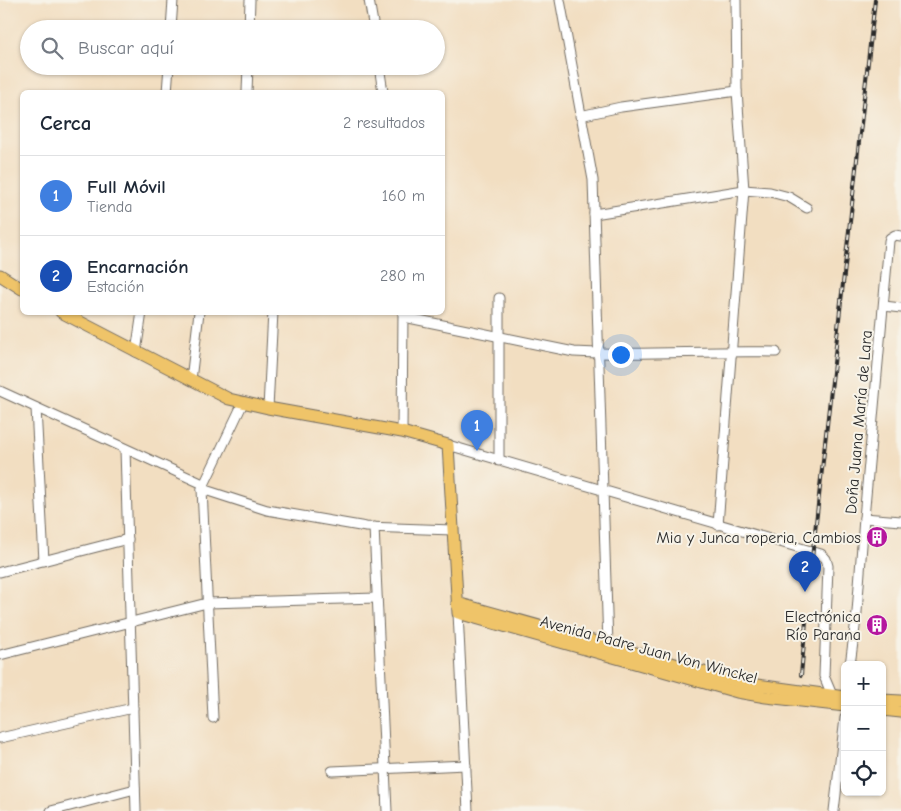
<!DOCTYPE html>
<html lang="es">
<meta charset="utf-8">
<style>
:root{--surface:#fff;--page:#f2f2f3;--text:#1f2937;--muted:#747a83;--line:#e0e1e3;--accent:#db2777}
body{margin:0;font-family:"Comic Neue",sans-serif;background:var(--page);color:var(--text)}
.controls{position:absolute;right:15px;bottom:15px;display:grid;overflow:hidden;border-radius:8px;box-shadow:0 1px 4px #0004}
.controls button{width:45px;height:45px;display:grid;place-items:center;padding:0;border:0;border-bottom:1px solid var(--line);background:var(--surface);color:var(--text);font:25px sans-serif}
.you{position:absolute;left:620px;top:354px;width:18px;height:18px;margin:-12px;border:4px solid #fff;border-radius:50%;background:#1a73e8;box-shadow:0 0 0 8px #1a73e833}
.badge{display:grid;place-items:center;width:32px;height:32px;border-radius:50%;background:var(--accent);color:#fff;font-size:16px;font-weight:700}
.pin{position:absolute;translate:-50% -41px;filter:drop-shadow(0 1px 2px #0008)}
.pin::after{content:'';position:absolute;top:26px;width:18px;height:15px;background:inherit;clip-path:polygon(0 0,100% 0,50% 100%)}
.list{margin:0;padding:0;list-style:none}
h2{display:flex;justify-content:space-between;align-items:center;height:65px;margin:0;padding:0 20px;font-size:21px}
h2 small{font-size:16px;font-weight:400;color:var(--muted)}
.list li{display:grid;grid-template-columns:32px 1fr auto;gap:15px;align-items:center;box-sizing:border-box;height:80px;padding:0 20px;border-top:1px solid var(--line)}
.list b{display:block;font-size:19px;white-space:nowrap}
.list p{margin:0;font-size:16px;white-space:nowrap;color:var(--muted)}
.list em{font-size:16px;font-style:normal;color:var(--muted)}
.icon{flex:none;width:28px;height:28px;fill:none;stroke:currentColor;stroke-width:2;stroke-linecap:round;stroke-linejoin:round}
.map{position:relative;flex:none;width:901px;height:811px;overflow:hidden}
.search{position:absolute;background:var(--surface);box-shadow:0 1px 4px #0004;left:20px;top:20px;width:425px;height:55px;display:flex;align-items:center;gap:12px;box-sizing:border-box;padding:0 18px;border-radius:28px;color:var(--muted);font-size:19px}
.panel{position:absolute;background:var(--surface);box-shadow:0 1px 4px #0004;left:20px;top:90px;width:425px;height:225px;border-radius:8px}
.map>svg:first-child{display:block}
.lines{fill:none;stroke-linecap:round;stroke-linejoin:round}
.minor-casing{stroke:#716a60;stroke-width:11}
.major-casing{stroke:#716a60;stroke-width:13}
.minor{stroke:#fff;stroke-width:9}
.major{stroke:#efc469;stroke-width:11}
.rail-casing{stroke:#2b2b2b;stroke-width:4}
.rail{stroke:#f7f3e8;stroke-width:2;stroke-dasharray:5.5;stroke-linecap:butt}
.labels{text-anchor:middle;stroke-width:4;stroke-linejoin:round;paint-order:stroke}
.street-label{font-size:16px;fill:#2b2b2b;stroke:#f7f3e8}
.poi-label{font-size:16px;fill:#2b2b2b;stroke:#f7f3e8;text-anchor:end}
</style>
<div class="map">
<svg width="901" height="811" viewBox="0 0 901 811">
<rect width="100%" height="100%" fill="#f7f3e8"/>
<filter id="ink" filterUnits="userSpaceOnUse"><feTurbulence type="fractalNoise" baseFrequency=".02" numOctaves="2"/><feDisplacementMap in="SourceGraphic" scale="10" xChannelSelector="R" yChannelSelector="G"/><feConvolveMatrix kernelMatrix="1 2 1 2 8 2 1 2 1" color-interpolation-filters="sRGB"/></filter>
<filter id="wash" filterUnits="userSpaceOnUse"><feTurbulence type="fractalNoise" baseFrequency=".0096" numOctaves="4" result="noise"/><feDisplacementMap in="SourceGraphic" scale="20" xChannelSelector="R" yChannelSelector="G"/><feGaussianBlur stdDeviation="1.12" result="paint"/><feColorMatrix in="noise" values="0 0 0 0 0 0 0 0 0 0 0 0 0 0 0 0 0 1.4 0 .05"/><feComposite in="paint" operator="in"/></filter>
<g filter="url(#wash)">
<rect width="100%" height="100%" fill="#f2dec1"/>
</g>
<g filter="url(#ink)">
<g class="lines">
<g class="minor-casing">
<g id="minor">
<polyline points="369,0 374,29"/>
<polyline points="560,0 593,180 608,645"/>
<polyline points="171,29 173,0"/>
<polyline points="249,29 250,0"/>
<polyline points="379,66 383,92"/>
<polyline points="167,92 169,66"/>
<polyline points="247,92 248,66"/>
<polyline points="580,116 621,107 737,91"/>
<polyline points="594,214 744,190 770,192 789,197 807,208"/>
<polyline points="884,306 901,308"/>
<path d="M 404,317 L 574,352 C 641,356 709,350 776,352"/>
<polyline points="136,352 142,312"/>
<polyline points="191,380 199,312"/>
<polyline points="0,391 203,484 202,489 267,510 366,527 453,530"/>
<polyline points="36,408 44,561"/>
<polyline points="268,408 273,312"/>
<polyline points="402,432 403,312"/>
<polyline points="448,445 821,554 826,559 828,566 824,676 832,695"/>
<polyline points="125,449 136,811"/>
<polyline points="499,461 499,298"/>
<polyline points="864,518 901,521"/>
<polyline points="718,525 744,190 737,91 736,0"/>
<polyline points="374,527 387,811"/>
<polyline points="0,572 128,539"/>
<polyline points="458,613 468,811"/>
<polyline points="0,655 207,603 377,598"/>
<polyline points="850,665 857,612 864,518 889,241 890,238 895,235 901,236"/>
<polyline points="213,718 202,489 243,403"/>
<polyline points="0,738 133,708"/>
<polyline points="332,771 466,765"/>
<polyline points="51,811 135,789"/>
<polyline points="834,811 845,718"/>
</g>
</g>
<g class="major-casing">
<g id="major">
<polyline points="0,275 22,289"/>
<polyline points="61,312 229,399 268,408 402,432 448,445 458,613 737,692 766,697 845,706"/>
<polyline points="457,603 743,683 845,697"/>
<polyline points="882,700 901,701"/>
<polyline points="882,710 901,712"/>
</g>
</g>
<use href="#minor" class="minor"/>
<use href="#major" class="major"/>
<g class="rail-casing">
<g id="rail">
<polyline points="811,567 875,0"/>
<polyline points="801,675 806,621"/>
</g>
</g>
<use href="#rail" class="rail"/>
</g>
</g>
<defs>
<g id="building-disc" transform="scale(1.125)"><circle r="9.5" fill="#b5179e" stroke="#f7f3e8"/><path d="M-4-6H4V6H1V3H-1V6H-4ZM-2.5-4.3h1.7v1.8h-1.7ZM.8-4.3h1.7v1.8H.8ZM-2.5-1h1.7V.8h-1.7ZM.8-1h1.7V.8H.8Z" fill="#fff"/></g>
</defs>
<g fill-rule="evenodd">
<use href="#building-disc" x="877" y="537"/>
<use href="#building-disc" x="877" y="625"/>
</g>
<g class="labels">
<g class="street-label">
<text transform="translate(858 422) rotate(-85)" y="6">Doña Juana María de Lara</text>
<text transform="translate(649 649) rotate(15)" y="6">Avenida Padre Juan Von Winckel</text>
</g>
<g class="poi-label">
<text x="861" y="543">Mia y Junca roperia, Cambios</text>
<text x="861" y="622">Electrónica<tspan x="861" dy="18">Río Parana</tspan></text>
</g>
</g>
</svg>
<div class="controls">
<button>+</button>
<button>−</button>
<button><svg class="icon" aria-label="locate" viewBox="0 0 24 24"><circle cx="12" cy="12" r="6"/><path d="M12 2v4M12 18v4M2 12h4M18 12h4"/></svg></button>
</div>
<div class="you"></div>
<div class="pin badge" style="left:477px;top:451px;background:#3f7fe0">1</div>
<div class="pin badge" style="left:805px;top:592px;background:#1a4fb4">2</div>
<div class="search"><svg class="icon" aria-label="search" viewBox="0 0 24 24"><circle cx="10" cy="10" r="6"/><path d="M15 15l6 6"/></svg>Buscar aquí</div>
<section class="panel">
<h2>Cerca<small>2 resultados</small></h2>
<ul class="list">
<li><span class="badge" style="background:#3f7fe0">1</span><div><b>Full Móvil</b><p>Tienda</p></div><em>160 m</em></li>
<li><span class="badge" style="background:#1a4fb4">2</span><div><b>Encarnación</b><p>Estación</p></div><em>280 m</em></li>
</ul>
</section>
</div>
